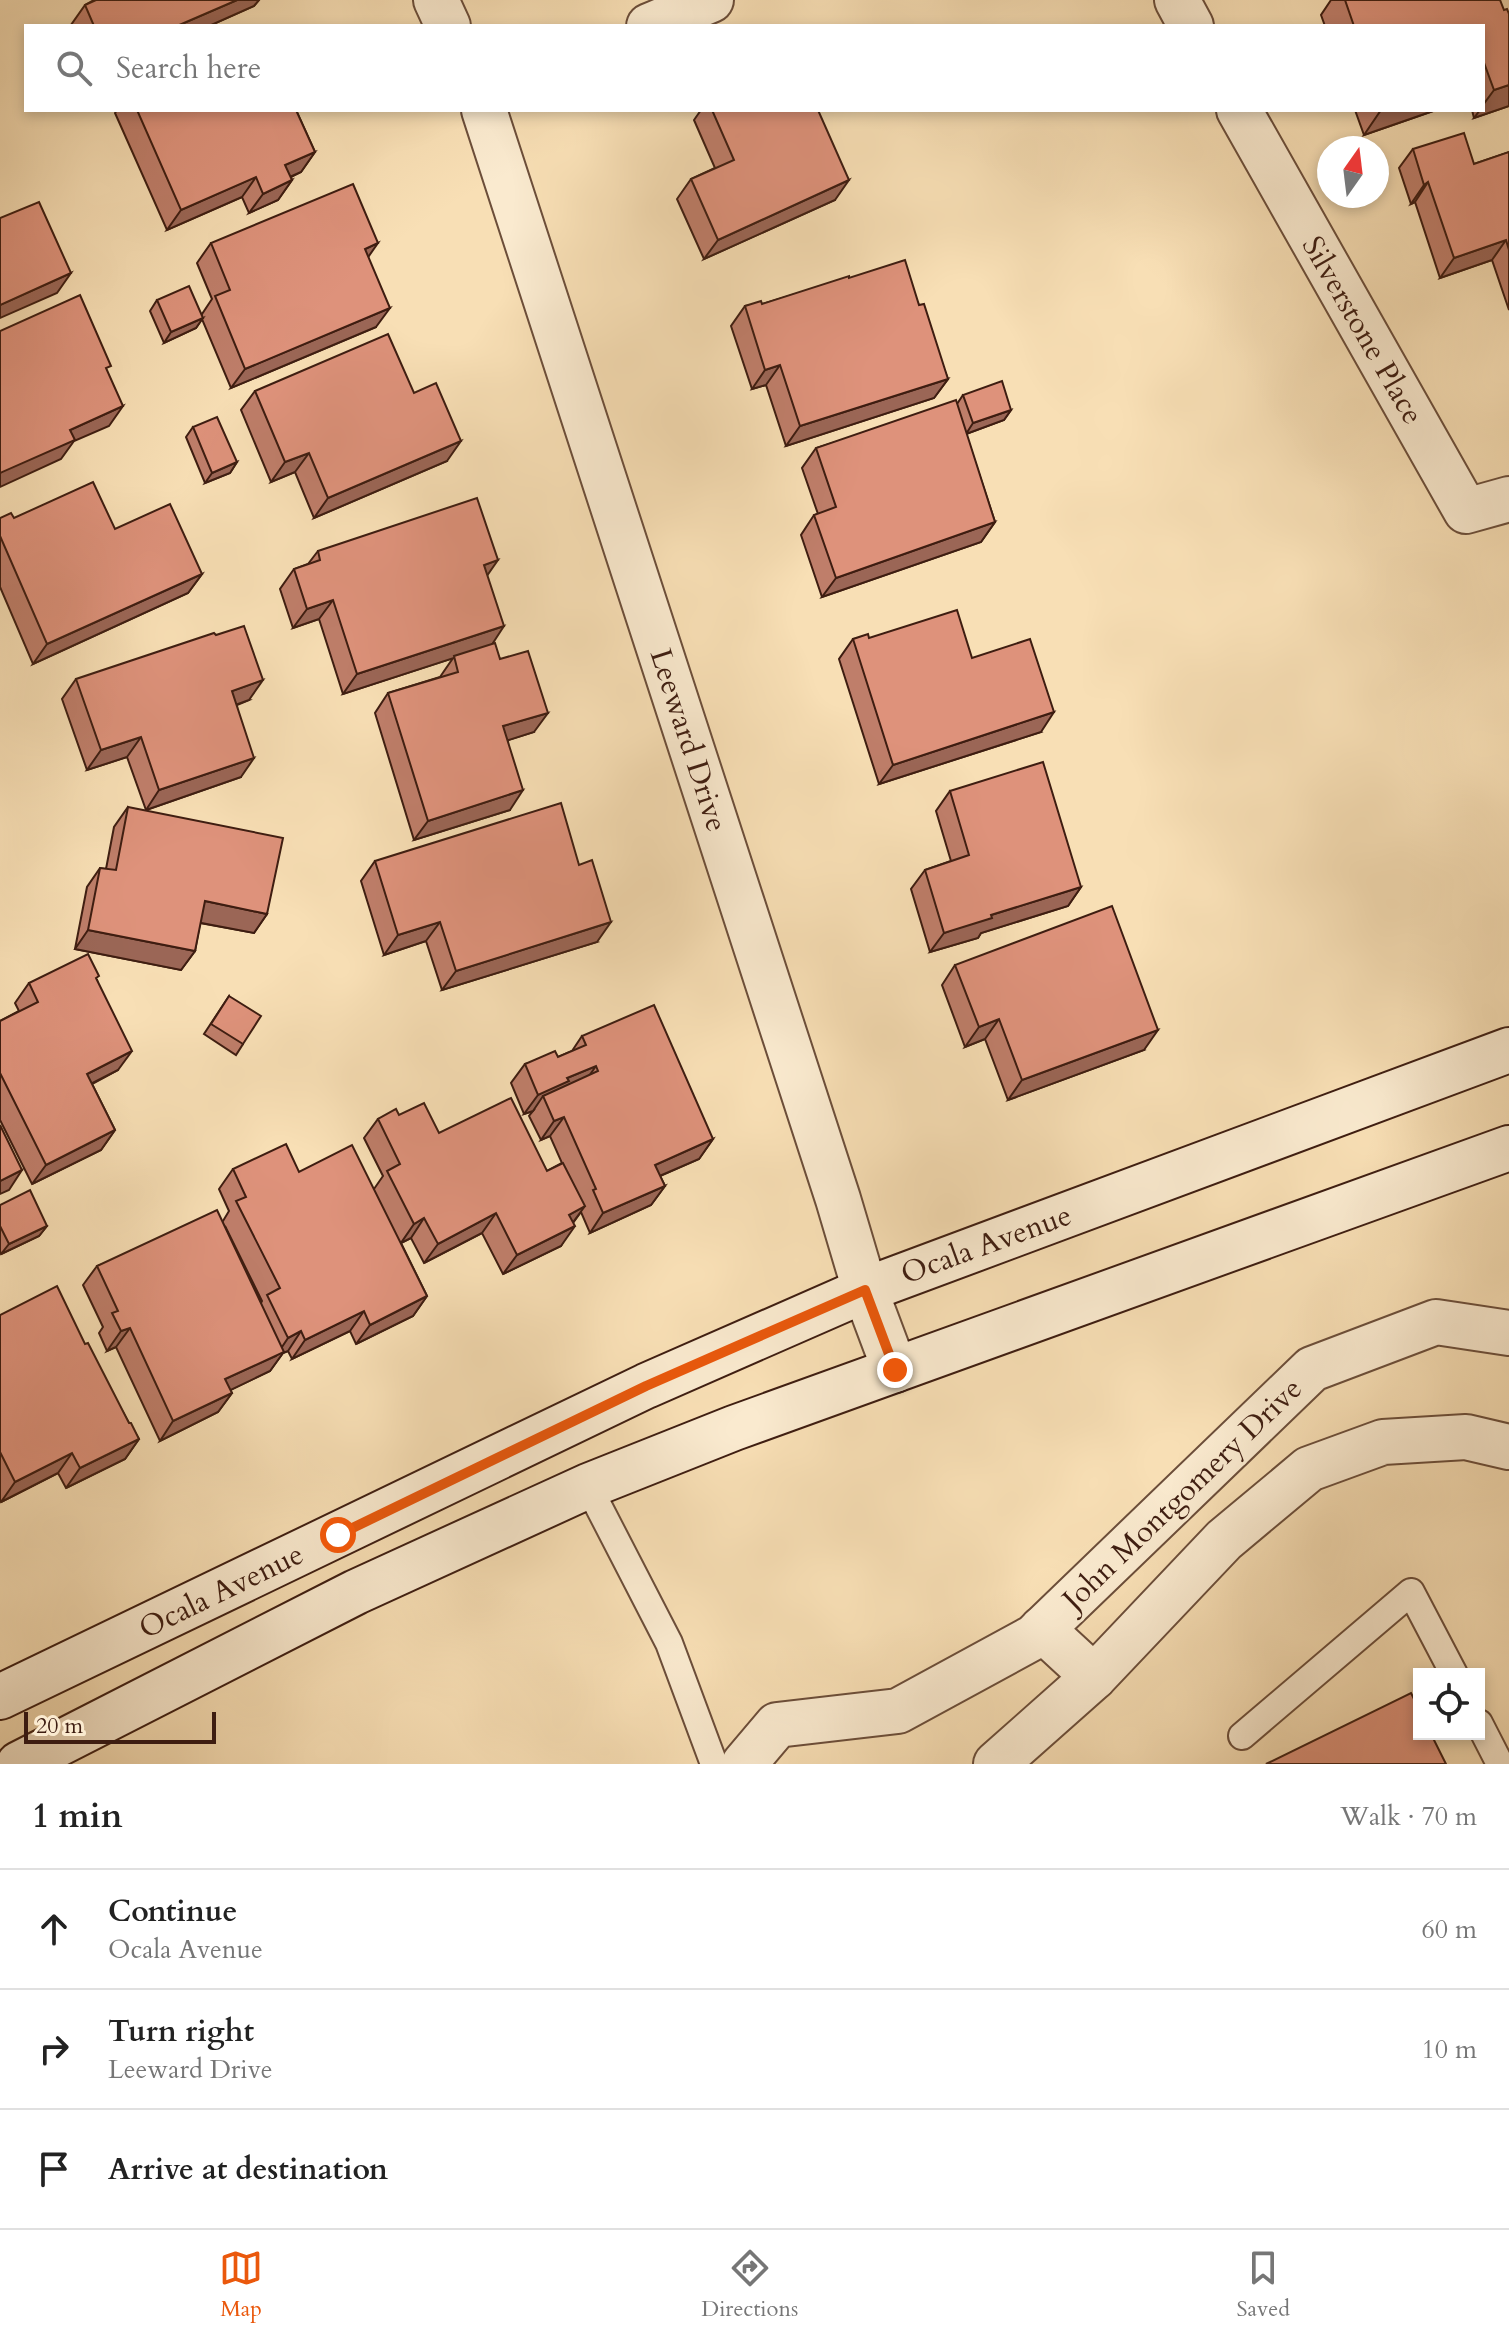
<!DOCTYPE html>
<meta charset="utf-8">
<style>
:root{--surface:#fff;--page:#f2f2f2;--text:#222;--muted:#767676;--line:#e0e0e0;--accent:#ea580c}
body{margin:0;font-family:Cardo,serif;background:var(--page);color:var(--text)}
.controls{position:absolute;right:24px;bottom:24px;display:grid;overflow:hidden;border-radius:0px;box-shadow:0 4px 12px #0003}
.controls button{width:72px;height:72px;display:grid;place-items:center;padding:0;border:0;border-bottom:2px solid var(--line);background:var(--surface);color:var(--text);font:40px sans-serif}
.compass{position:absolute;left:1317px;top:136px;width:72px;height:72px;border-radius:50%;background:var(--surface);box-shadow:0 4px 12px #0003;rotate:14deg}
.scale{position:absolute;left:24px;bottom:20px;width:192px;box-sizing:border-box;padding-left:8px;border:4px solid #3e1d11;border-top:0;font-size:22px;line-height:28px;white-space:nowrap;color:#3e1d11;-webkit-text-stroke:6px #faeacf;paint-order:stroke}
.stop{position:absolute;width:24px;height:24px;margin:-18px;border:6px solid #ea580c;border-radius:50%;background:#fff}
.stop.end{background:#ea580c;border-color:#fff;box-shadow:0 2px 8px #0008}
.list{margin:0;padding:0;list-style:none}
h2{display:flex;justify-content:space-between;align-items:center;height:104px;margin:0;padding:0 32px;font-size:34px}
h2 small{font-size:26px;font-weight:400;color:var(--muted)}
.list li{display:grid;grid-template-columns:52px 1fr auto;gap:24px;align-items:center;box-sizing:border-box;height:120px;padding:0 32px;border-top:2px solid var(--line)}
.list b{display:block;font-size:30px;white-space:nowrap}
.list p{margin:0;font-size:26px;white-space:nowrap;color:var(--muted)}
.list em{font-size:26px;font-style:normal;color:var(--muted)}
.icon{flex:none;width:44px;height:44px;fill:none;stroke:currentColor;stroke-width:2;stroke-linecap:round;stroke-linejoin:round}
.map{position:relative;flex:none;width:1509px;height:1764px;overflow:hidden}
.search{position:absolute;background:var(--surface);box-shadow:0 4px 12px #0003;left:24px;right:24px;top:24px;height:88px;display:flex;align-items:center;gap:20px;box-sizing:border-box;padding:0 28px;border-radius:0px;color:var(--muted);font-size:30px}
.sheet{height:464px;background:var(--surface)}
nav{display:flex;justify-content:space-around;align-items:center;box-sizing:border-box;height:112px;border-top:2px solid var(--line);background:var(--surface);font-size:22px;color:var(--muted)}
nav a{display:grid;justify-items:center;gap:4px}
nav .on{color:var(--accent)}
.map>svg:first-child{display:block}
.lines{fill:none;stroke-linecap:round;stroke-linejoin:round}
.service-casing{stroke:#6c4e3a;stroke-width:30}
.minor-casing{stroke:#6c4e3a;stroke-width:48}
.tertiary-casing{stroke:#6c4e3a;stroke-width:48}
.secondary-casing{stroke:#3e1d11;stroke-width:48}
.service{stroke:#faeacf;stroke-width:26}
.minor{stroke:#faeacf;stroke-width:44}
.tertiary{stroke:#faeacf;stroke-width:44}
.secondary{stroke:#faeacf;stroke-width:44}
.wall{fill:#bf7e6a;stroke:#3e1d11;stroke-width:2;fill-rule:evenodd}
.shaded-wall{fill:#9b6656;stroke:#3e1d11;stroke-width:2}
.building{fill:#de927b;stroke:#3e1d11;stroke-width:2}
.route{stroke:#ea580c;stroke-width:10}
.labels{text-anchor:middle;stroke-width:6;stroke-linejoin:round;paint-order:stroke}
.street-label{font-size:30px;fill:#3e1d11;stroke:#faeacf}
</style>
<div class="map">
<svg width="1509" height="1764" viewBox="0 0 1509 1764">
<rect width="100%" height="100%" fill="#f8dfb5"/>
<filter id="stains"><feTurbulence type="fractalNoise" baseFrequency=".0025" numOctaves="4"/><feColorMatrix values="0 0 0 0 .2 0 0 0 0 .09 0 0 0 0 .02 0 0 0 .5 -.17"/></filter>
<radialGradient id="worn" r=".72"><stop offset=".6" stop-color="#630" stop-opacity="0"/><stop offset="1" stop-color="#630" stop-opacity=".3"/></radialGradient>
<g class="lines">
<g class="service-casing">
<g id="service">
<polyline points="588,1486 669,1643 714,1764"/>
<polyline points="1479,1723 1500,1764"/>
<polyline points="1242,1736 1411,1592 1454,1674"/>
</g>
</g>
<g class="minor-casing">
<g id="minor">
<polyline points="1177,0 1191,26"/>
<polyline points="649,26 711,0"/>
<polyline points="1239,110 1466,511 1509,499"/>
<polyline points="1042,1629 1094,1677"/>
<polyline points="744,1764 777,1725 898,1711 1034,1637 1312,1369 1436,1322 1509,1333"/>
<polyline points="996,1764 1094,1677 1224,1540 1309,1469 1383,1442 1466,1437 1509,1447"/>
</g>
</g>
<g class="tertiary-casing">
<g id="tertiary">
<polyline points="436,0 448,26"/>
<polyline points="484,110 838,1199 865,1290 895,1370"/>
</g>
</g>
<g class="secondary-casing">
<g id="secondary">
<polyline points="0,1697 646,1386 865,1290 1509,1050"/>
<polyline points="19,1764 356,1592 588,1486 734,1428 1509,1148"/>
</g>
</g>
<use href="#service" class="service"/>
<use href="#minor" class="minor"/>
<use href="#tertiary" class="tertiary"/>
<use href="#secondary" class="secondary"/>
</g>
<g class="wall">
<polygon points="94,0 259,0 254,6 209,26 72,26 71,25 85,5"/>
<polygon points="1331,0 1500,0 1509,106 1474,118 1472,110 1483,110 1483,26 1325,26 1321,15"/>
<polygon points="117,110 296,110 315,152 301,172 291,177 292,180 278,200 249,213 242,197 167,230 115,113"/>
<polygon points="701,110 818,110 835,200 704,259 677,199 691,179 715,168 694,120"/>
<polygon points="1355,110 1436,110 1364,135"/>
<polygon points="1413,149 1474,164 1509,152 1509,310 1492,260 1440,278 1415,202 1411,204 1399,168"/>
<polygon points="211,243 368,257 376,327 231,388 202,319 196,328 164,343 150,311 157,300 202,314 212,299 197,263"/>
<polygon points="849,278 919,305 948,379 934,398 786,446 766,385 752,389 731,326 745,306 762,304"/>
<polygon points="255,391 414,393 447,461 314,518 295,472 271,482 241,410"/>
<polygon points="963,395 1011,410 1004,420 966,434 995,522 981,542 822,597 801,535 814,515 818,514 802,468 816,448 957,404"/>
<polygon points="193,427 237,462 230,473 205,483 186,437"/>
<polygon points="0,518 14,518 202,574 188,593 33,664 0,587"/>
<polygon points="318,551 487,576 492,644 500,659 534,732 508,740 510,810 414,840 375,713 388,693 440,677 453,658 343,694 319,619 293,628 280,589 294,569 308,564"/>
<polygon points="869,638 1041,732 879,784 839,659 853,639"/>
<polygon points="76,679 249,700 237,705 241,777 146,810 127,757 87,770 62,699"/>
<polygon points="950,791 1081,887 1068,906 981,933 978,938 930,952 911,889 925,870 951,861 936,811"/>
<polygon points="128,807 267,914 254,933 200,923 195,951 181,970 75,949 87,887 100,868 106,869 114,827"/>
<polygon points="375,861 597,942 442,990 426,941 384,955 361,881"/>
<polygon points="955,965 1144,1050 1008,1100 985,1039 965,1047 942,985"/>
<polygon points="97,980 118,1070 92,1084 115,1130 101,1150 32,1184 0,1120 0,1021 19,1011 15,1003 29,983"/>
<polygon points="229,996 243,1044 236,1055 204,1034"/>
<path d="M 582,1036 L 713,1139 L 699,1159 L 660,1176 L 665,1186 L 651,1205 L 590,1233 L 581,1212 L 573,1223 L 561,1246 L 503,1274 L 482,1233 L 424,1263 L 411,1238 L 401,1243 L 427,1296 L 413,1316 L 356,1344 L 350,1331 L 292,1359 L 288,1351 L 283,1353 L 270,1371 L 230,1390 L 232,1393 L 218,1412 L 160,1441 L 116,1347 L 107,1351 L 99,1333 L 103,1327 L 83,1285 L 97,1266 L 223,1221 L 229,1211 L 219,1189 L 233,1169 L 299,1172 L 374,1189 L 383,1176 L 364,1138 L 378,1119 L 399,1115 L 439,1133 L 547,1171 L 562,1163 L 550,1136 L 541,1140 L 529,1116 L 533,1111 L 524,1114 L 511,1083 L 525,1064 L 558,1057 L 572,1051 ZM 225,1226 L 262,1301 L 261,1303 Z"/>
<polygon points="0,1205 47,1226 39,1236 1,1254 0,1251"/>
<polygon points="0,1315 85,1344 129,1423 139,1439 125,1459 66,1488 58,1473 1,1502 0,1499"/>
</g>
<g class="shaded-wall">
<polygon points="237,0 259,0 254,6 209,26 177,26"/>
<polygon points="1509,85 1509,106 1474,118 1480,110 1483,110 1483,105 1494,90"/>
<polygon points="1381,110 1436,110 1364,135"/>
<polygon points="315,152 301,172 272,185 285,165"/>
<polygon points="256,177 242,197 167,230 181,210"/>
<polygon points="292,180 278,200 249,213 263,194"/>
<polygon points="849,180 835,200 704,259 718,240"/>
<polygon points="1428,182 1415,202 1411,204 1424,185"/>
<polygon points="1506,240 1492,260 1440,278 1454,258"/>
<polygon points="378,243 364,263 365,249"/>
<polygon points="71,273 57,293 0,318 0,305"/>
<polygon points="390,308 376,327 231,388 245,369"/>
<polygon points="203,318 196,328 164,343 171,332"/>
<polygon points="780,365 766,385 752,389 765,370"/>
<polygon points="948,379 934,398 786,446 800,426"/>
<polygon points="123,406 109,426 74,441 61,459 0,487 0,473 70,430"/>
<polygon points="1011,410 1004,420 966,434 973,423"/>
<polygon points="461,441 447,461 314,518 328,498"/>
<polygon points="309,453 295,472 271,482 285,462"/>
<polygon points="237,462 230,473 205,483 212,473"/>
<polygon points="995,522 981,542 822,597 836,578"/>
<polygon points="498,560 484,580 484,565"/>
<polygon points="202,574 188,593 33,664 47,644"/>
<polygon points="333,600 319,619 293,628 307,609"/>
<polygon points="504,626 491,646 343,694 357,674"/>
<polygon points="263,680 249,700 219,711 232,691"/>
<polygon points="1054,712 1041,732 879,784 893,765"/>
<polygon points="548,713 534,732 490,746 503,726"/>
<polygon points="141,737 127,757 87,770 101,750"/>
<polygon points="254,758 241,777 146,810 159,790"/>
<polygon points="523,790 510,810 414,840 428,821"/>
<polygon points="1081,887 1068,906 981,933 978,938 930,952 944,933 991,915"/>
<polygon points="205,901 267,914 254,933 191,921"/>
<polygon points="440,922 426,941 384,955 398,935"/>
<polygon points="611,922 597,942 442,990 456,971"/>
<polygon points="88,930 195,951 181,970 75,949"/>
<polygon points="999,1019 985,1039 965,1047 979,1027"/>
<polygon points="1158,1030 1144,1050 1008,1100 1022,1080"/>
<polygon points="132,1051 118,1070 73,1093 87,1074"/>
<polygon points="596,1066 582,1086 543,1096 533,1111 524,1114 538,1095 567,1078"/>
<polygon points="564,1117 550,1136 541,1140 554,1121"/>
<polygon points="115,1130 101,1150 32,1184 46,1165"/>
<polygon points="713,1139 699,1159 641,1184 655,1165"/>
<polygon points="22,1170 9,1190 0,1194 0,1181"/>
<polygon points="665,1186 651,1205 590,1233 603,1213"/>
<polygon points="585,1206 571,1225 569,1215"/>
<polygon points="496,1213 482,1233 424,1263 438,1244"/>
<polygon points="424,1218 411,1238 401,1243 414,1224"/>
<polygon points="47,1226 39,1236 1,1254 9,1244"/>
<polygon points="575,1226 561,1246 503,1274 517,1255"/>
<polygon points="427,1296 413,1316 356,1344 370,1325"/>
<polygon points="364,1311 350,1331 292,1359 305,1340"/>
<polygon points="130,1328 116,1347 107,1351 121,1331"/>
<polygon points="301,1331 288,1351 283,1353 270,1371 212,1399 225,1379 276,1356 288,1338"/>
<polygon points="232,1393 218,1412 160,1441 173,1421"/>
<polygon points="139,1439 125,1459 66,1488 80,1468"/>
<polygon points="72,1453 58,1473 1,1502 15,1482"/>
</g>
<g class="building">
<polygon points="96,0 237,0 177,26 94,26 85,5"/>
<polygon points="1345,0 1500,0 1504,10 1507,9 1509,14 1509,85 1494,90 1483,60 1483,26 1354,26"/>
<polygon points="137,110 296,110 315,152 285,165 292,180 263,194 256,177 181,210"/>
<polygon points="712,110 818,110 849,180 718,240 691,179 734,160"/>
<polygon points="1464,133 1474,164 1509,152 1509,250 1506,240 1454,258 1428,182 1424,185 1413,149"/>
<polygon points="353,184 378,243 365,249 390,308 245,369 215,296 230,290 211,243"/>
<polygon points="39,202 71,273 0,305 0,218"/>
<polygon points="905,260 919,305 924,304 948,379 800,426 780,365 765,370 745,306 761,301 762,304 849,276 849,278"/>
<polygon points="189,286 203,318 171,332 157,300"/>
<polygon points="80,295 111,366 106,368 123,406 70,430 75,440 0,473 0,331"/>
<polygon points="388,334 414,393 436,383 461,441 328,498 309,453 285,462 255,391"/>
<polygon points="1002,381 1011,410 973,423 963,395"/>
<polygon points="956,400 995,522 836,578 814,515 836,507 816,448"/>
<polygon points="217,417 237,462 212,473 193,427"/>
<polygon points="93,482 115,529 170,504 202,574 47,644 0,536 0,518 11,513 14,518"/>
<polygon points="477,498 498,560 484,565 504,626 357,674 333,600 307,609 294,569 320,560 318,551"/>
<polygon points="957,610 972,658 1030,639 1054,712 893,765 853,639 868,634 869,638"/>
<polygon points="244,626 263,680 232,691 254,758 159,790 141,737 101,750 76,679 214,633 216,635"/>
<polygon points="495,643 500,659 528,651 548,713 503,726 523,790 428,821 388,693 458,672 454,656"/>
<polygon points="1043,762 1081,887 991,915 992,918 944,933 925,870 969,855 950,791"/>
<polygon points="561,803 579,865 592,860 611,922 456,971 440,922 398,935 375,861"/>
<polygon points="128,807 283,838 267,914 205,901 195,951 88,930 100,868 116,870"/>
<polygon points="1112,906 1158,1030 1022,1080 999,1019 979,1027 955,965"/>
<polygon points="88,954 99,976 96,978 132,1051 87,1074 115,1130 46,1165 0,1073 0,1021 38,1002 29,983"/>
<polygon points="229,996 261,1016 243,1044 211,1024"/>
<polygon points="654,1005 713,1139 655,1165 665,1186 603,1213 593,1190 596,1189 564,1117 554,1121 543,1096 598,1071 596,1066 567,1078 569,1081 538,1095 525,1064 555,1051 558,1057 586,1045 582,1036"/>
<polygon points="511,1098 547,1171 563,1163 585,1206 569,1215 575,1226 517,1255 496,1213 438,1244 424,1218 414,1224 387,1171 400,1164 378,1119 396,1109 399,1115 424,1103 439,1133"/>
<polygon points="0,1125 22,1170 0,1181"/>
<polygon points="286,1144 299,1172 352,1145 427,1296 370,1325 364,1311 305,1340 301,1331 288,1338 267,1295 280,1288 236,1201 246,1197 233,1169"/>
<polygon points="30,1190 47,1226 9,1244 0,1226 0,1205"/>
<polygon points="217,1210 284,1352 225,1379 232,1393 173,1421 130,1328 121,1331 112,1313 118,1311 97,1266"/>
<polygon points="57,1286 85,1344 88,1343 129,1423 131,1423 139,1439 80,1468 72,1453 15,1482 0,1452 0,1315"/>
<polygon points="1411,1693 1419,1709 1419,1734 1431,1734 1446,1764 1266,1764"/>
</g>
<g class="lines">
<polyline class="route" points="338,1535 646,1386 865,1290 895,1370"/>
</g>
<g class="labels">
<g class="street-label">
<text transform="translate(1363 330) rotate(60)" y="10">Silverstone Place</text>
<text transform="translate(689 740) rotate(72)" y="10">Leeward Drive</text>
<text transform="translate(986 1244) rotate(-20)" y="10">Ocala Avenue</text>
<text transform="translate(1182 1494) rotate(-44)" y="10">John Montgomery Drive</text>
<text transform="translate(221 1591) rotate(-26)" y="10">Ocala Avenue</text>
</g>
</g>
<rect width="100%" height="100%" filter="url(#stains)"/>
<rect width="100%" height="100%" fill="url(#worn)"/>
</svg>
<div class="controls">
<button><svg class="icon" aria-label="locate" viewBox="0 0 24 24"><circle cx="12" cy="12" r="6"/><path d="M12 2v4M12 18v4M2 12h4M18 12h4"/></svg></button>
</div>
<svg class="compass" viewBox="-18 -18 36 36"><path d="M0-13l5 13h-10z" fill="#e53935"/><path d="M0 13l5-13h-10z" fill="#767676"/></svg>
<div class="scale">20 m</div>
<div class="stop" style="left:338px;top:1535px"></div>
<div class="stop end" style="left:895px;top:1370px"></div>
<div class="search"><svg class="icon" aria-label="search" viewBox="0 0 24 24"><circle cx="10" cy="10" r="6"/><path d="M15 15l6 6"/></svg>Search here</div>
</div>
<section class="sheet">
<h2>1 min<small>Walk · 70 m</small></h2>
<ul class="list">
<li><svg class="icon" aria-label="ahead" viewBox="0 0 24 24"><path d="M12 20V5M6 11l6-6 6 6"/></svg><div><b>Continue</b><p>Ocala Avenue</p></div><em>60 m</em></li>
<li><svg class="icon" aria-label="right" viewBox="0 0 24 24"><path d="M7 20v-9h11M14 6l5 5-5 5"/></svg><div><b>Turn right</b><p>Leeward Drive</p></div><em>10 m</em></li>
<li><svg class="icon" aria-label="arrive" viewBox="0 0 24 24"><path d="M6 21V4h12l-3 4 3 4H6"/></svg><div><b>Arrive at destination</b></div></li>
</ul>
</section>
<nav>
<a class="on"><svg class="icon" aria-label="map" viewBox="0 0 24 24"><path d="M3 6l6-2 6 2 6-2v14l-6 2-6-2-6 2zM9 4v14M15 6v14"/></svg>Map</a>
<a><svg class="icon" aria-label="directions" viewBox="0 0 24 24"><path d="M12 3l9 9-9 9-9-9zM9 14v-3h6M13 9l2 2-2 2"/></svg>Directions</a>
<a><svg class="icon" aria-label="saved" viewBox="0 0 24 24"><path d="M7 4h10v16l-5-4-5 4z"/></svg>Saved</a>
</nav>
